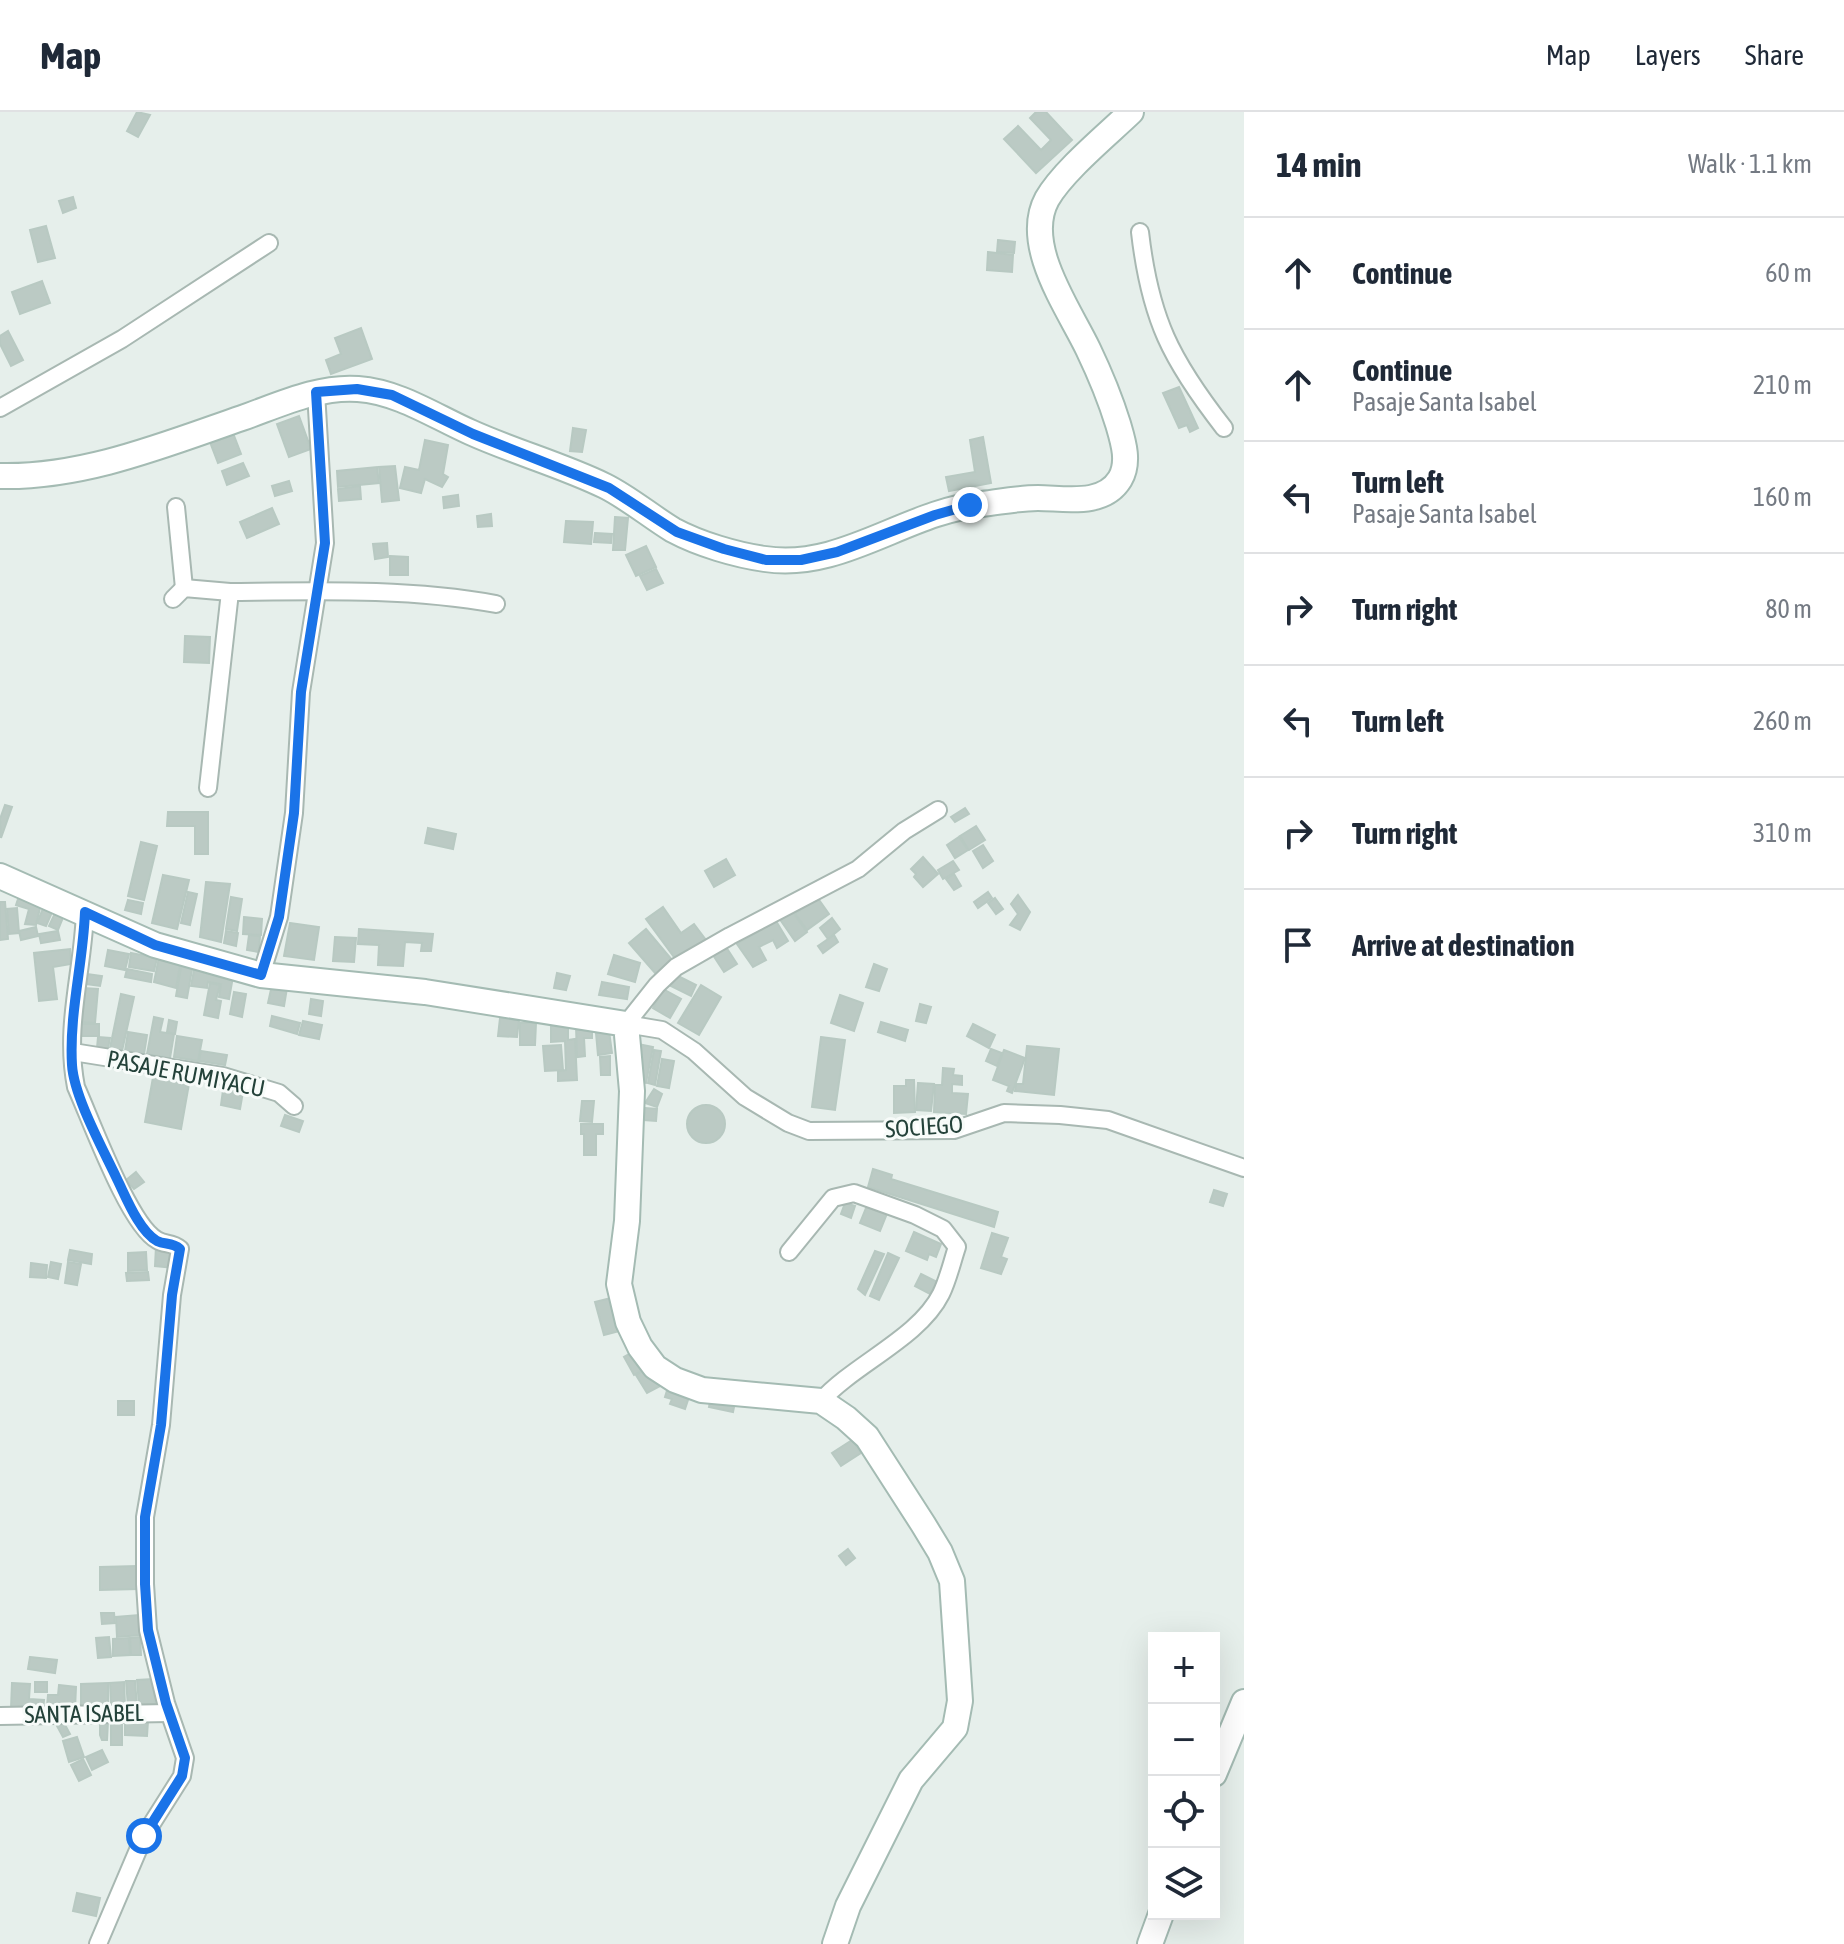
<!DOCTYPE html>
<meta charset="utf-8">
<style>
:root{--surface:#fff;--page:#f6f6f7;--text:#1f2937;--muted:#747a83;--line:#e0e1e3}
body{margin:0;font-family:"Asap Condensed",sans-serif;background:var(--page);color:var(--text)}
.controls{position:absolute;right:24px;bottom:24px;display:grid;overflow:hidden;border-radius:0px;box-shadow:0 8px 32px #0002}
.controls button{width:72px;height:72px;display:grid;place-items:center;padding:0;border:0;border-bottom:2px solid var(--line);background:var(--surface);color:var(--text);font:40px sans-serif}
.stop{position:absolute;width:24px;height:24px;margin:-18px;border:6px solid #1a73e8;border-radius:50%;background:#fff}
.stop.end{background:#1a73e8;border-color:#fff;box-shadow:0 2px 8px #0008}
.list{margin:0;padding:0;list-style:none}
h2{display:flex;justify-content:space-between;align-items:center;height:104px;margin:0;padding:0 32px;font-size:34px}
h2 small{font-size:26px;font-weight:400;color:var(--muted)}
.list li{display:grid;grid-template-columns:52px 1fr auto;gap:24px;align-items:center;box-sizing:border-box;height:112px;padding:0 32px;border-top:2px solid var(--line)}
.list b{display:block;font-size:30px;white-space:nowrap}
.list p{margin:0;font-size:26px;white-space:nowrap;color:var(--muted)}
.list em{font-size:26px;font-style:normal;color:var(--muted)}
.icon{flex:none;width:44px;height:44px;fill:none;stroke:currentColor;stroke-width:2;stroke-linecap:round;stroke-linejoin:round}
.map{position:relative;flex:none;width:1244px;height:1832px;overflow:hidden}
header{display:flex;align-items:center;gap:48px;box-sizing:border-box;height:112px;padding:0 40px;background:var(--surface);border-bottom:2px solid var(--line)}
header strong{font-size:38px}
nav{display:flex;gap:44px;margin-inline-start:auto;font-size:28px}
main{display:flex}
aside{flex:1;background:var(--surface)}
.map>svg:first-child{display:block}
.building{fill:#bbcac4;stroke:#b8c9c2;stroke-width:2}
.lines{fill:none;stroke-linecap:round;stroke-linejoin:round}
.street-casing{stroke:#a8b8b2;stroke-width:20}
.secondary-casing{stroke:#a4bbb3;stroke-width:28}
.street{stroke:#fff;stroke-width:16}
.secondary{stroke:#fff;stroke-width:24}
.route{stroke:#1a73e8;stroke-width:10}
.labels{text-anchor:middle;stroke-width:6;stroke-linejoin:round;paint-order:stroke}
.street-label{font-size:24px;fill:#24423a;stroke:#f7fbf9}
</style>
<header>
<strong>Map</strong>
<nav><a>Map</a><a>Layers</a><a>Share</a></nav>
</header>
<main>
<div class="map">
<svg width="1244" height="1832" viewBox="0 0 1244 1832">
<rect width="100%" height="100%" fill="#e6efeb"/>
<g class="building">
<polygon points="137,0 150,3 138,25 127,19"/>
<polygon points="1036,0 1046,0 1072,28 1036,61 1004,27 1018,14 1041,38 1051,28 1030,6"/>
<polygon points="73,85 76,96 63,101 59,89"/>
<polygon points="46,114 55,146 38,150 30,118"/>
<polygon points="998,128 1015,130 1014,141 997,140"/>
<polygon points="988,140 1013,143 1012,160 987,158"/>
<polygon points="42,169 50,191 20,202 12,180"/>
<polygon points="361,216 372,247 331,262 326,248 341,242 335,226"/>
<polygon points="8,219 23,248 11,254 0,232 0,224"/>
<polygon points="1179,275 1198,316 1190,320 1187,313 1179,316 1163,281"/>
<polygon points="299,304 311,337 289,345 277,312"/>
<polygon points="573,316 586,318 582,340 570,339"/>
<polygon points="233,321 241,342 218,351 210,330"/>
<polygon points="983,325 991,371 949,379 946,365 975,360 970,328"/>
<polygon points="425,328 448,333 443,362 448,365 442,375 425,367 421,381 400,376 405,355 419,358"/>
<polygon points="243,351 249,364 227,373 222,359"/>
<polygon points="395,354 399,388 382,390 379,355"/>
<polygon points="377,355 379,371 338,375 337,359"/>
<polygon points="289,369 292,379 275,384 272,374"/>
<polygon points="360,374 361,387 339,389 338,377"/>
<polygon points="458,383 459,394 444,396 443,385"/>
<polygon points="272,396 279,412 247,426 240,410"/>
<polygon points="491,402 492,414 478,415 477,404"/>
<polygon points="615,405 628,406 625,438 613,438"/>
<polygon points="566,409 593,410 591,432 564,430"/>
<polygon points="595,421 612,422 611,431 594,430"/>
<polygon points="387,431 388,445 375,447 373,432"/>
<polygon points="646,434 656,455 636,464 626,443"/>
<polygon points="390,444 408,445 408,463 390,463"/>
<polygon points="656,457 663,471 647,478 640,464"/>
<polygon points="185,524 210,525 209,551 184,550"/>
<polygon points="5,693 12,695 1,726 0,707"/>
<polygon points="965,696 969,702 955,710 951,705"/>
<polygon points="168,700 208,700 208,742 195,742 195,714 167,714"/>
<polygon points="976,714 985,728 969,738 960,724"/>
<polygon points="428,716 456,722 453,737 425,731"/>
<polygon points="959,725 968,738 955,746 947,733"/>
<polygon points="141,730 157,734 144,788 128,784"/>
<polygon points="983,733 993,749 983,756 973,739"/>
<polygon points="923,745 938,762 923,775 914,765 916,762 911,757"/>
<polygon points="726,747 735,763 714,775 705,759"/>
<polygon points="953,749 959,758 943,767 938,758"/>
<polygon points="954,762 961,774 954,778 946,767"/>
<polygon points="163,763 189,768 177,817 152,811"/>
<polygon points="206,770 230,772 221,830 200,825"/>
<polygon points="188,780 197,782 190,813 181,811"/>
<polygon points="988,780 992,786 978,796 974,790"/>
<polygon points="1018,783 1030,800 1020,818 1010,813 1018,802 1011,792"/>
<polygon points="19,784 41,792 36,813 25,812 29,797 16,793"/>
<polygon points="231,785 242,787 237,819 226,817"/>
<polygon points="817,785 829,802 807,818 795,802"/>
<polygon points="995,786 1003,797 996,802 988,791"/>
<polygon points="128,788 143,791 141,802 125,798"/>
<polygon points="0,790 5,790 8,827 0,828"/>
<polygon points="44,794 53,798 46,814 37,811"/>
<polygon points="663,795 681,821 694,812 706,828 677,849 646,807"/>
<polygon points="17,796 19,821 9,822 7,797"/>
<polygon points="791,797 807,820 795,829 779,806"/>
<polygon points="56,799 64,803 58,818 49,814"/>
<polygon points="244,805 262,807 261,823 243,822"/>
<polygon points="832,806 840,817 828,827 820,816"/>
<polygon points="776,809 788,829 777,836 773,828 759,835 766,848 753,855 737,832"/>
<polygon points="290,811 319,815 314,848 284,844"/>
<polygon points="36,815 38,824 21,828 19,819"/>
<polygon points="359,817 433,822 431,839 421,839 422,831 405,830 403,854 378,853 379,833 358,832"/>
<polygon points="646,817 672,848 656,862 629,831"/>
<polygon points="58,819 60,828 41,831 39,822"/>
<polygon points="226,819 238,821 236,834 224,831"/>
<polygon points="249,823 260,824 259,840 247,838"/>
<polygon points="834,823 838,830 823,841 818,834"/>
<polygon points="335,825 356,826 354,850 333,849"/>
<polygon points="726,835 737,852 724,860 713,843"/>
<polygon points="70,837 71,852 53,855 57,887 39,889 34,841"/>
<polygon points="108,838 129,842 125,858 105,854"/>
<polygon points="131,841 157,846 154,859 129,855"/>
<polygon points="614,843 640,851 635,870 608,862"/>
<polygon points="159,845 181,849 176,876 154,870"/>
<polygon points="182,850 193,852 187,886 176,884"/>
<polygon points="874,852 887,857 879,879 866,875"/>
<polygon points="195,853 234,859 229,887 219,885 221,872 208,870 207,876 191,874"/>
<polygon points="127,857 152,862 151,870 125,865"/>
<polygon points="557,861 570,864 566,878 554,876"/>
<polygon points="87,862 102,864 100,874 85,872"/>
<polygon points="676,863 696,873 691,884 671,874"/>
<polygon points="602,870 629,875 627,887 599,883"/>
<polygon points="210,871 220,873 216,888 221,889 218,906 204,903"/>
<polygon points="272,873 287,876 284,894 268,891"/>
<polygon points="701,873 721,885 699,923 678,911"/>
<polygon points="83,876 98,877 95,911 80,910"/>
<polygon points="663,877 681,887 670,906 653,896"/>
<polygon points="234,880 246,882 242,905 230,902"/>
<polygon points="121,882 134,885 122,939 110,936"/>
<polygon points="840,883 863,891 854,919 831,911"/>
<polygon points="311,887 323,889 321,904 309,902"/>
<polygon points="920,892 931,895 926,911 916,909"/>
<polygon points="272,904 300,911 297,922 270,914"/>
<polygon points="154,905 163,907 160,920 174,922 170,946 147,942"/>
<polygon points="500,906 519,908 517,925 498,924"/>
<polygon points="169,908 177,910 175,922 167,920"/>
<polygon points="303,909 322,913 319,927 299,923"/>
<polygon points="881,910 908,918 905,929 878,920"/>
<polygon points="520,911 536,911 535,933 520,933"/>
<rect x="80" y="912" width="19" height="12"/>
<polygon points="551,912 568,912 568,928 575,927 577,968 558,969 558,959 566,958 565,929 551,930"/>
<polygon points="973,912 995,923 989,936 967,924"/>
<polygon points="592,913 592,926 584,926 585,944 577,945 576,914"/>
<polygon points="609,919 612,941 598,943 596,921"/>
<polygon points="128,920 147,923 144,942 125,939"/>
<polygon points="177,924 202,928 198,949 174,945"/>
<polygon points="98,925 110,926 108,937 97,936"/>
<polygon points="821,925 845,928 835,998 812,995"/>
<polygon points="638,932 653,935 646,971 632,969"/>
<polygon points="561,933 563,958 545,959 543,934"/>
<polygon points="1027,934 1059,937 1054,983 1015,979 1016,972 1023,972"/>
<polygon points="991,937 1002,941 997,954 986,949"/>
<polygon points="654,938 661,939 655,973 648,971"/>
<polygon points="1004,938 1025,946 1012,981 1007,979 1009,974 993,968"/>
<polygon points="201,939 227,943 225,953 199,949"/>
<polygon points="610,944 610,963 601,963 600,945"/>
<polygon points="662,947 674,949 669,976 657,974"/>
<polygon points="943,956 954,957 953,963 962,964 962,973 952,972 952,981 968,982 966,1002 934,1000 935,973 942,973"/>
<polygon points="154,960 190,966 181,1017 145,1010"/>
<polygon points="906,968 914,968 915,1000 894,1001 894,974 906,974"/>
<polygon points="224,971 244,974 240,997 221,993"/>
<polygon points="918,971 934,972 931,999 916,998"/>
<polygon points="654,977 662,982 657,995 645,991"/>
<polygon points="582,989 594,989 592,1010 580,1009"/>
<circle cx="706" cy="1012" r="19"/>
<polygon points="645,996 657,997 656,1009 644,1008"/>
<polygon points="285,1003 303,1009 299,1020 281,1014"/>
<polygon points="581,1012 603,1012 603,1022 596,1022 596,1043 584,1043 584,1022 581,1022"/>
<polygon points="873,1057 892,1063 891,1067 998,1100 994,1115 868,1075"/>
<polygon points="136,1060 144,1070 134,1077 126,1068"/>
<polygon points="1214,1078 1227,1082 1223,1094 1210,1090"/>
<polygon points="845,1091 855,1094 851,1106 841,1102"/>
<polygon points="868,1091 888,1099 880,1119 860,1111"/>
<polygon points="914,1120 941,1132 936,1145 929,1142 927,1148 906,1139"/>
<polygon points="992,1121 1008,1126 1001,1145 1007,1147 1001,1162 981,1156"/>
<polygon points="156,1134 175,1135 174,1156 155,1154"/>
<polygon points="70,1138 92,1142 91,1152 68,1148"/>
<polygon points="875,1139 884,1142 865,1183 858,1177"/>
<polygon points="146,1140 147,1158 128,1159 128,1141"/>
<polygon points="888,1141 899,1146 879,1188 870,1184"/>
<polygon points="51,1150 61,1152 58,1167 48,1165"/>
<polygon points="68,1150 81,1152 77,1173 65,1171"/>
<polygon points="31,1151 47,1153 46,1166 30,1165"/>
<polygon points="148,1160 149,1168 127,1169 126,1161"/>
<polygon points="921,1162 937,1170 930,1182 915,1174"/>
<polygon points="619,1184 627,1217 604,1223 595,1190"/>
<polygon points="638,1237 648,1255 634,1263 624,1245"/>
<polygon points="650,1255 660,1274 647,1281 636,1263"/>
<polygon points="669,1272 691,1279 685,1297 670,1292 672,1287 665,1285"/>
<polygon points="712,1280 736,1285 733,1300 709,1295"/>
<rect x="118" y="1289" width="16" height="14"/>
<polygon points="852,1328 861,1341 841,1354 832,1341"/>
<polygon points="848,1437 855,1446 846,1453 839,1444"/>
<polygon points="137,1454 138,1477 100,1478 100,1455"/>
<polygon points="101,1501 114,1501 115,1511 102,1512"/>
<polygon points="139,1503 141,1523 117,1525 116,1505"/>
<polygon points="109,1525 111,1545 98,1546 96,1526"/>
<polygon points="140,1525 141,1543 131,1543 130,1526"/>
<polygon points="129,1526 130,1543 113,1544 113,1527"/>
<polygon points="30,1545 57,1548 55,1561 28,1557"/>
<polygon points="153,1567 155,1592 139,1593 137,1568"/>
<polygon points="126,1569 135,1569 137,1594 128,1594"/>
<rect x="35" y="1570" width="12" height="10"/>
<polygon points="124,1570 125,1593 111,1594 110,1571"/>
<polygon points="12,1571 30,1572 29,1587 44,1588 43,1598 11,1596"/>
<polygon points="108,1571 108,1595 81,1595 81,1572"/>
<polygon points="59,1573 76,1575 75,1597 47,1595 48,1583 58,1583"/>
<polygon points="100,1609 108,1609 107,1628 102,1628 100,1623"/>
<polygon points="111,1609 122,1610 122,1633 111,1633"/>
<polygon points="125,1609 148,1609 147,1624 125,1623"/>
<polygon points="64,1611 70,1622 63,1625 57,1614"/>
<polygon points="77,1625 84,1645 69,1650 63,1629"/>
<polygon points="102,1638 108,1650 92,1658 86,1645"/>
<polygon points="83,1647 91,1663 79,1669 71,1653"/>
<polygon points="77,1781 100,1786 96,1804 73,1799"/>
</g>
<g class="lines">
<g class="street-casing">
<g id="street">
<path d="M 1140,120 C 1150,207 1171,248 1224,316"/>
<polyline points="0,296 122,227 269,131"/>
<polyline points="176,395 184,476"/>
<polyline points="173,487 184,476 230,480"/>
<path d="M 208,676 L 230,480 C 319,479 408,476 496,492"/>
<polyline points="938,698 904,719 858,757 730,824 676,855 657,873 626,912 662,918 694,939 745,985 788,1011 809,1019 954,1018 1004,1001 1060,1003 1108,1008 1244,1056"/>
<path d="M 85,800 C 83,860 64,914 76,975 C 91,1008 129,1113 157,1128 C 165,1133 172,1130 180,1137 L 172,1183 L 161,1313 L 145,1405 L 145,1472 L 148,1518 L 166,1591 L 185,1646 L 182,1664 L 144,1724 L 98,1832"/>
<polyline points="261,863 279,805 294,701 301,580 325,431 316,280"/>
<polyline points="73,940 223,964 279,981 294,994"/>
<path d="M 789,1140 L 833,1086 L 854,1081 L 915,1103 L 943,1117 L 957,1135 C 952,1150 948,1168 941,1182 C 919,1226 854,1252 821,1289"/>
<polyline points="0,1604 169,1601"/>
</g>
</g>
<g class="secondary-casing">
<g id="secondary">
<path d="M 0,364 C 83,366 164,333 242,306 C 279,293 318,274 358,277 C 399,280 434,304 470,320 C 514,340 562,353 605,374 C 629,386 650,404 673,418 C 699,432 736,443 765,447 C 842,459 907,399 982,392 C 1000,390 1019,386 1038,386 C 1064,386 1103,395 1120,367 C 1130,350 1123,329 1118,312 C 1110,286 1100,262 1088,237 C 1069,197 1022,133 1047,87 C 1063,59 1107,23 1131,0"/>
<polyline points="0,764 155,833 261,863 425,880 626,912 632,979 627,1109 619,1172 628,1210 640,1235 655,1255 675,1268 702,1278 821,1289 846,1306 867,1325 923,1412 940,1440 952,1469 960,1589 955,1616 911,1668 848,1794 835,1832"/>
<polyline points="1214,1662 1244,1590"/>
<polyline points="1150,1832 1161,1802"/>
</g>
</g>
<use href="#street" class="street"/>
<use href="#secondary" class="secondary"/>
</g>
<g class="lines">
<path class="route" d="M 144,1724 L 182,1664 L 185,1646 L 166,1591 L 148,1518 L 145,1472 L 145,1405 L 161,1313 L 172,1183 L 180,1137 C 172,1130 165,1133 157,1129 C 139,1119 126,1085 117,1067 C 103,1037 74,985 72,953 C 69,901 83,852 85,800 L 155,833 L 261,863 L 279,805 L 294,701 L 301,580 L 325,431 L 316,280 L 357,277 L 392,283 L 473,322 L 609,376 L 677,420 L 724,437 L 766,448 L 801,448 L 837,440 L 935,403 L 970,393"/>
</g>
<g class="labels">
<g class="street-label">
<text transform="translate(186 962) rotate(11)" y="8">PASAJE RUMIYACU</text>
<text transform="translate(924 1015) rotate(-4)" y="8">SOCIEGO</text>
<text transform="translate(84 1602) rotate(-1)" y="8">SANTA ISABEL</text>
</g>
</g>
</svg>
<div class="controls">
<button>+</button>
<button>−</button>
<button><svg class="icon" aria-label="locate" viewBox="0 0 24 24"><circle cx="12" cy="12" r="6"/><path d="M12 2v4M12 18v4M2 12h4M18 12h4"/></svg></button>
<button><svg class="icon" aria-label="layers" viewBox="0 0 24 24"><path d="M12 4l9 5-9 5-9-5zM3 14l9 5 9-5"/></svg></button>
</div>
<div class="stop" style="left:144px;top:1724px"></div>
<div class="stop end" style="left:970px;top:393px"></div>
</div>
<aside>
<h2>14 min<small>Walk · 1.1 km</small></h2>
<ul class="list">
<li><svg class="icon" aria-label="ahead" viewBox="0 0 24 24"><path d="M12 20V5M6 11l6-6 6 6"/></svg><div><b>Continue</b></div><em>60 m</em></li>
<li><svg class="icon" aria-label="ahead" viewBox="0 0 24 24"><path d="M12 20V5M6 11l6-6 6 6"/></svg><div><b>Continue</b><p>Pasaje Santa Isabel</p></div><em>210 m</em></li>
<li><svg class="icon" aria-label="left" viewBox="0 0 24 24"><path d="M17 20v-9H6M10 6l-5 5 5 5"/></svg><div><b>Turn left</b><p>Pasaje Santa Isabel</p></div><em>160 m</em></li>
<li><svg class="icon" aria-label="right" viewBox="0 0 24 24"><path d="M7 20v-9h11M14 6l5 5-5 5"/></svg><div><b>Turn right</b></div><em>80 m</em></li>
<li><svg class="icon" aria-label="left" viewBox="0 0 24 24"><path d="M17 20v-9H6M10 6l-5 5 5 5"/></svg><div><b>Turn left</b></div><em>260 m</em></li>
<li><svg class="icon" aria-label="right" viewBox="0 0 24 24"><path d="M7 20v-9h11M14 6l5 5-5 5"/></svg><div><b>Turn right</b></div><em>310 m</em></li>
<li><svg class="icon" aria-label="arrive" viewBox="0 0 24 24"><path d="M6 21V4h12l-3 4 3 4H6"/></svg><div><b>Arrive at destination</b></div></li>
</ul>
</aside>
</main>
